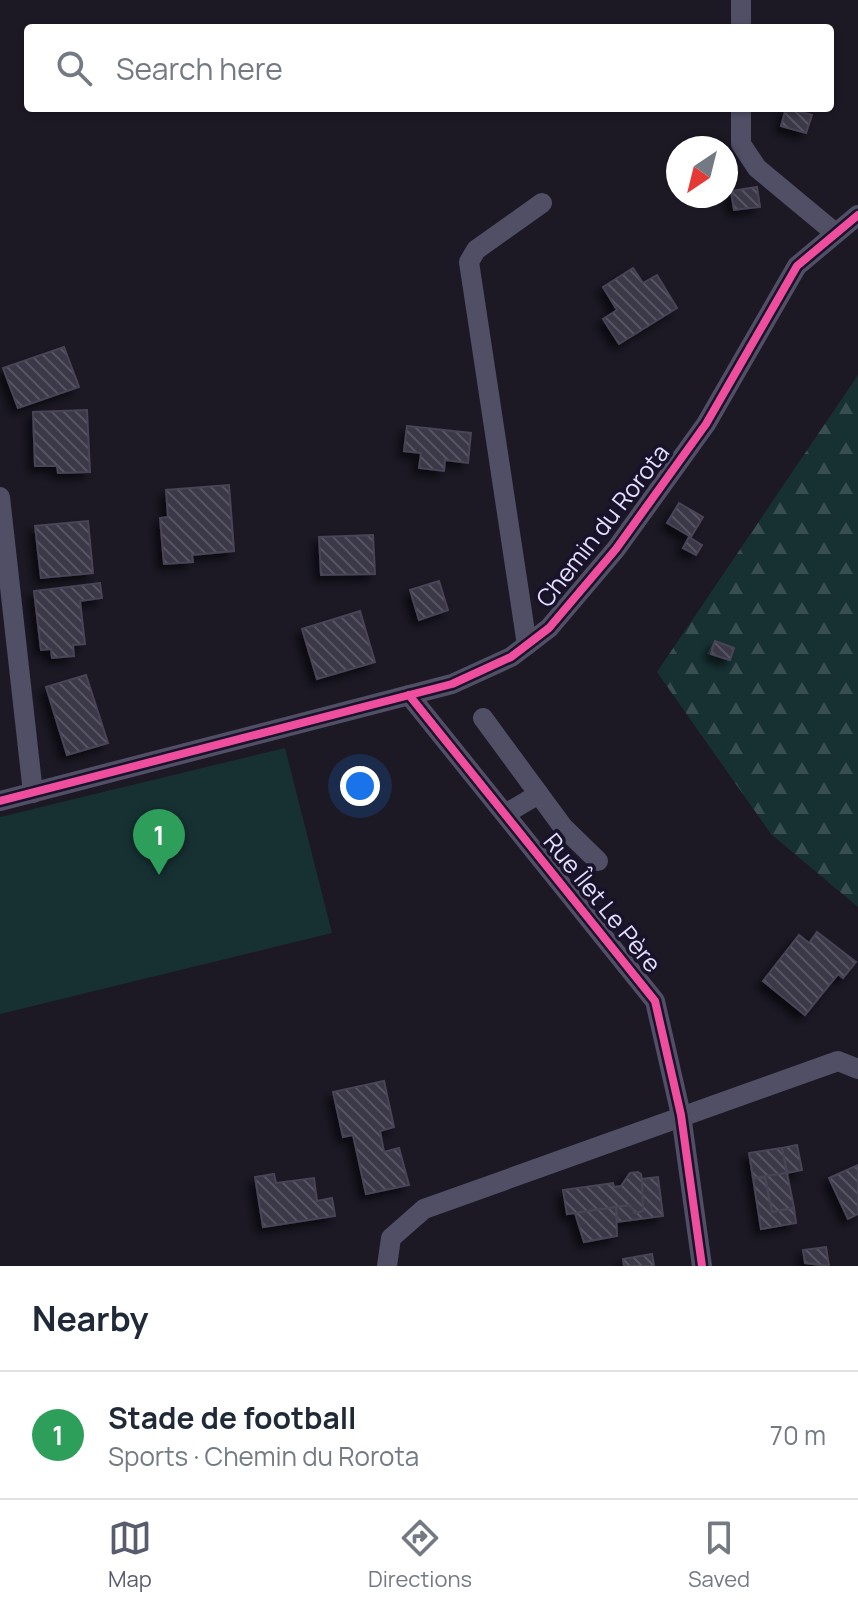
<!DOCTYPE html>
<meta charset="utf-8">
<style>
:root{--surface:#fff;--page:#f6f6f7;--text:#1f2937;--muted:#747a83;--line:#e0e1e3;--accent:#585c6e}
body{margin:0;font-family:Manrope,sans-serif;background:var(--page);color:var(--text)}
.compass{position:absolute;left:666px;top:136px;width:72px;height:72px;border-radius:50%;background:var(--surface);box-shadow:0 2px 6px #0004;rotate:215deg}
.you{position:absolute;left:360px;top:786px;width:28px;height:28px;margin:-20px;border:6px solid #fff;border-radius:50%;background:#1a73e8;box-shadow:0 0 0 12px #1a73e833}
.badge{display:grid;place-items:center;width:52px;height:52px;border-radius:50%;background:var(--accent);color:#fff;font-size:26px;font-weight:700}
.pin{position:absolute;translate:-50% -66px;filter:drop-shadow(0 2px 4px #0008)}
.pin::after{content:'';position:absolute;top:42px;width:28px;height:24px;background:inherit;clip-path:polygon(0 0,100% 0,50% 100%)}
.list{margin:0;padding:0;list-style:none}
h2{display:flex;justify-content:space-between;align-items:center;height:104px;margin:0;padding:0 32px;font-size:34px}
h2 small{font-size:26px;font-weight:400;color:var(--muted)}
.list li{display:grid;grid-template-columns:52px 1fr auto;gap:24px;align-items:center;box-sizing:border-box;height:128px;padding:0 32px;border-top:2px solid var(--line)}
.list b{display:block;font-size:30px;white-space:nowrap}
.list p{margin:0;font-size:26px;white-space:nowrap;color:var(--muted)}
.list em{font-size:26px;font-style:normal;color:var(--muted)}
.icon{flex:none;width:44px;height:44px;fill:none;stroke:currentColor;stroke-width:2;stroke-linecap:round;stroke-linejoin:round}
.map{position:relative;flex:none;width:858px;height:1266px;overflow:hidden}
.search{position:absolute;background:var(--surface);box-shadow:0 2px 6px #0004;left:24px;right:24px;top:24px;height:88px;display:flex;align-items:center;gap:20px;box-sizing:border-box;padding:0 28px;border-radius:8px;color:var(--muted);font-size:30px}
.sheet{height:232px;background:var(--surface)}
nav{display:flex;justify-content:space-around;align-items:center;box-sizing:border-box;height:112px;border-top:2px solid var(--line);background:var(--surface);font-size:22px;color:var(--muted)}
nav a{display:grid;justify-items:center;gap:4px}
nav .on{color:var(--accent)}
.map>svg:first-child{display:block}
.forest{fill:url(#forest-firs)}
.pitch{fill:#173133}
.building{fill:url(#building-back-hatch);stroke:#494457;stroke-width:2;filter:url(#shadow)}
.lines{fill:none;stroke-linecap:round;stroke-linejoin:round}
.minor{stroke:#514f66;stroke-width:20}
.cycleway-casing{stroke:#18132b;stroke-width:13}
.cycleway{stroke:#ef4d9e;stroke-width:8}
.labels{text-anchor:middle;stroke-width:7;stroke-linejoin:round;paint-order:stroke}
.street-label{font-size:24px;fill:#e4dffd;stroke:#18132b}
</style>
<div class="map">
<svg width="858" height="1266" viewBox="0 0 858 1266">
<defs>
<pattern id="forest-firs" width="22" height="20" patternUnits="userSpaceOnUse" patternTransform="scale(2)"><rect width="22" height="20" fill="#173133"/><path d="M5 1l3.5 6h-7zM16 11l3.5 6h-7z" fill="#394e51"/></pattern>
<pattern id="building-back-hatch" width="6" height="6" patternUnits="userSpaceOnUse" patternTransform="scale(2)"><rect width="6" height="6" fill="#3b3847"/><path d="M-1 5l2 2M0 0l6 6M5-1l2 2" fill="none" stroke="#575462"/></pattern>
<filter id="shadow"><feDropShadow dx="-6" dy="6" stdDeviation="4" flood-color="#0009"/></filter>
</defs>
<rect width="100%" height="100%" fill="#1c1925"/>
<polygon class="forest" points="858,375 858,907 771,834 657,672"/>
<polygon class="pitch" points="285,748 332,933 0,1014 0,817"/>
<g class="building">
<polygon points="786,108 812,115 806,133 781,126"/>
<polygon points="757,187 760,207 734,210 731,191"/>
<polygon points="633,268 643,283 657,275 677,308 619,344 603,319 617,310 603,287"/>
<polygon points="64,347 79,387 18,408 3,368"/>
<polygon points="87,410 90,472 58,473 57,466 35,466 33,412"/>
<polygon points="407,426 471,433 468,463 445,460 444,471 419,468 421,453 404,451"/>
<polygon points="229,485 234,551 192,555 193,562 164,564 160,518 168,517 166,490"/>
<polygon points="679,503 703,517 691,537 667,523"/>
<polygon points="88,521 93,573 41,578 35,526"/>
<polygon points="373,535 375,574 321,575 319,537"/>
<polygon points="689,537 702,545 696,555 683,548"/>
<polygon points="439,581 448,610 419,620 410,590"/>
<polygon points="100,583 102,598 80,601 85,644 73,645 74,656 52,658 51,649 41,650 34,591"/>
<polygon points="360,611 375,662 317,679 302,629"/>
<polygon points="715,641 734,648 730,660 711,654"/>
<polygon points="86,675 108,743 67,755 46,687"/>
<polygon points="817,932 856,962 843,978 838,974 805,1015 763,981 799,935 809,943"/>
<polygon points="384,1081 394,1127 380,1131 384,1152 399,1148 409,1185 366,1194 353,1135 343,1137 333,1092"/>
<polygon points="797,1145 802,1170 787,1173 782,1148"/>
<polygon points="782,1148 787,1173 753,1178 749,1153"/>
<polygon points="858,1165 858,1214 848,1219 829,1178"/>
<polygon points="638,1172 641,1174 646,1208 643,1211 635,1213 630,1205 567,1214 563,1190 613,1183 614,1187 621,1186 630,1173"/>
<polygon points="787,1173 794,1208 772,1212 765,1176"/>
<polygon points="274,1174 276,1183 314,1178 317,1201 332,1198 335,1216 263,1227 255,1177"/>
<polygon points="658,1177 663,1216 618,1222 616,1207 630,1205 635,1213 643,1211 642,1179"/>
<polygon points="753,1178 765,1178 772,1212 794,1208 796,1223 761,1229"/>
<polygon points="616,1207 617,1236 584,1242 575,1213"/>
<polygon points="826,1247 829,1266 805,1263 803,1250"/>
<polygon points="652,1254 654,1266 624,1266 623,1259"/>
</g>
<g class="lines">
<g class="minor">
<polyline points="741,28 741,0"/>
<polyline points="741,108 741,144 757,168 834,232"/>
<polyline points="0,497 33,793"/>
<polyline points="527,645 469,262 476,250 542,203"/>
<polyline points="409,695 655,1001 681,1115 702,1266"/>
<polyline points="483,718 563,827 598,861"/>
<polyline points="0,801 452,684 511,657 549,628 616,549 706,424 797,266 858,215"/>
<polyline points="505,814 539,794"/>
<polyline points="387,1266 391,1238 424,1209 838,1061 858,1069"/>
</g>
<g class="cycleway-casing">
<g id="cycleway">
<polyline points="409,695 655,1001 681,1115 702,1266"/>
<polyline points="0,801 452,684 511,657 549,628 616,549 706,424 797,266 858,215"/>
</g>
</g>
<use href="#cycleway" class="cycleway"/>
</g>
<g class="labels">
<g class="street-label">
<text transform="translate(603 526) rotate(-52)" y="8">Chemin du Rorota</text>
<text transform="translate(602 903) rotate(51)" y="8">Rue Îlet Le Père</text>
</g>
</g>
</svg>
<svg class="compass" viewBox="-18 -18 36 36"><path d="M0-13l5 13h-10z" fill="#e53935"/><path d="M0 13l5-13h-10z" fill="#747a83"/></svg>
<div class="you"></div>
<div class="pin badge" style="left:159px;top:875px;background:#2e9e5b">1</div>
<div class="search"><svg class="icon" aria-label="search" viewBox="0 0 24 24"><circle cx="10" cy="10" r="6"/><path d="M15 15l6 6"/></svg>Search here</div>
</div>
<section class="sheet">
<h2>Nearby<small></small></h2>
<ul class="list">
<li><span class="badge" style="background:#2e9e5b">1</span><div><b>Stade de football</b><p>Sports · Chemin du Rorota</p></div><em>70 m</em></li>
</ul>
</section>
<nav>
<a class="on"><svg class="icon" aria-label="map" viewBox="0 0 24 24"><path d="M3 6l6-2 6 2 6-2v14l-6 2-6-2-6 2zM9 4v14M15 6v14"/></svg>Map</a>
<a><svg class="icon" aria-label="directions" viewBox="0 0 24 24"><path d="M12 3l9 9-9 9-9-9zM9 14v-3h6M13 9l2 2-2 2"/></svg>Directions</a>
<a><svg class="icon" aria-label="saved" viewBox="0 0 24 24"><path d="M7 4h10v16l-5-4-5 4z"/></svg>Saved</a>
</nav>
